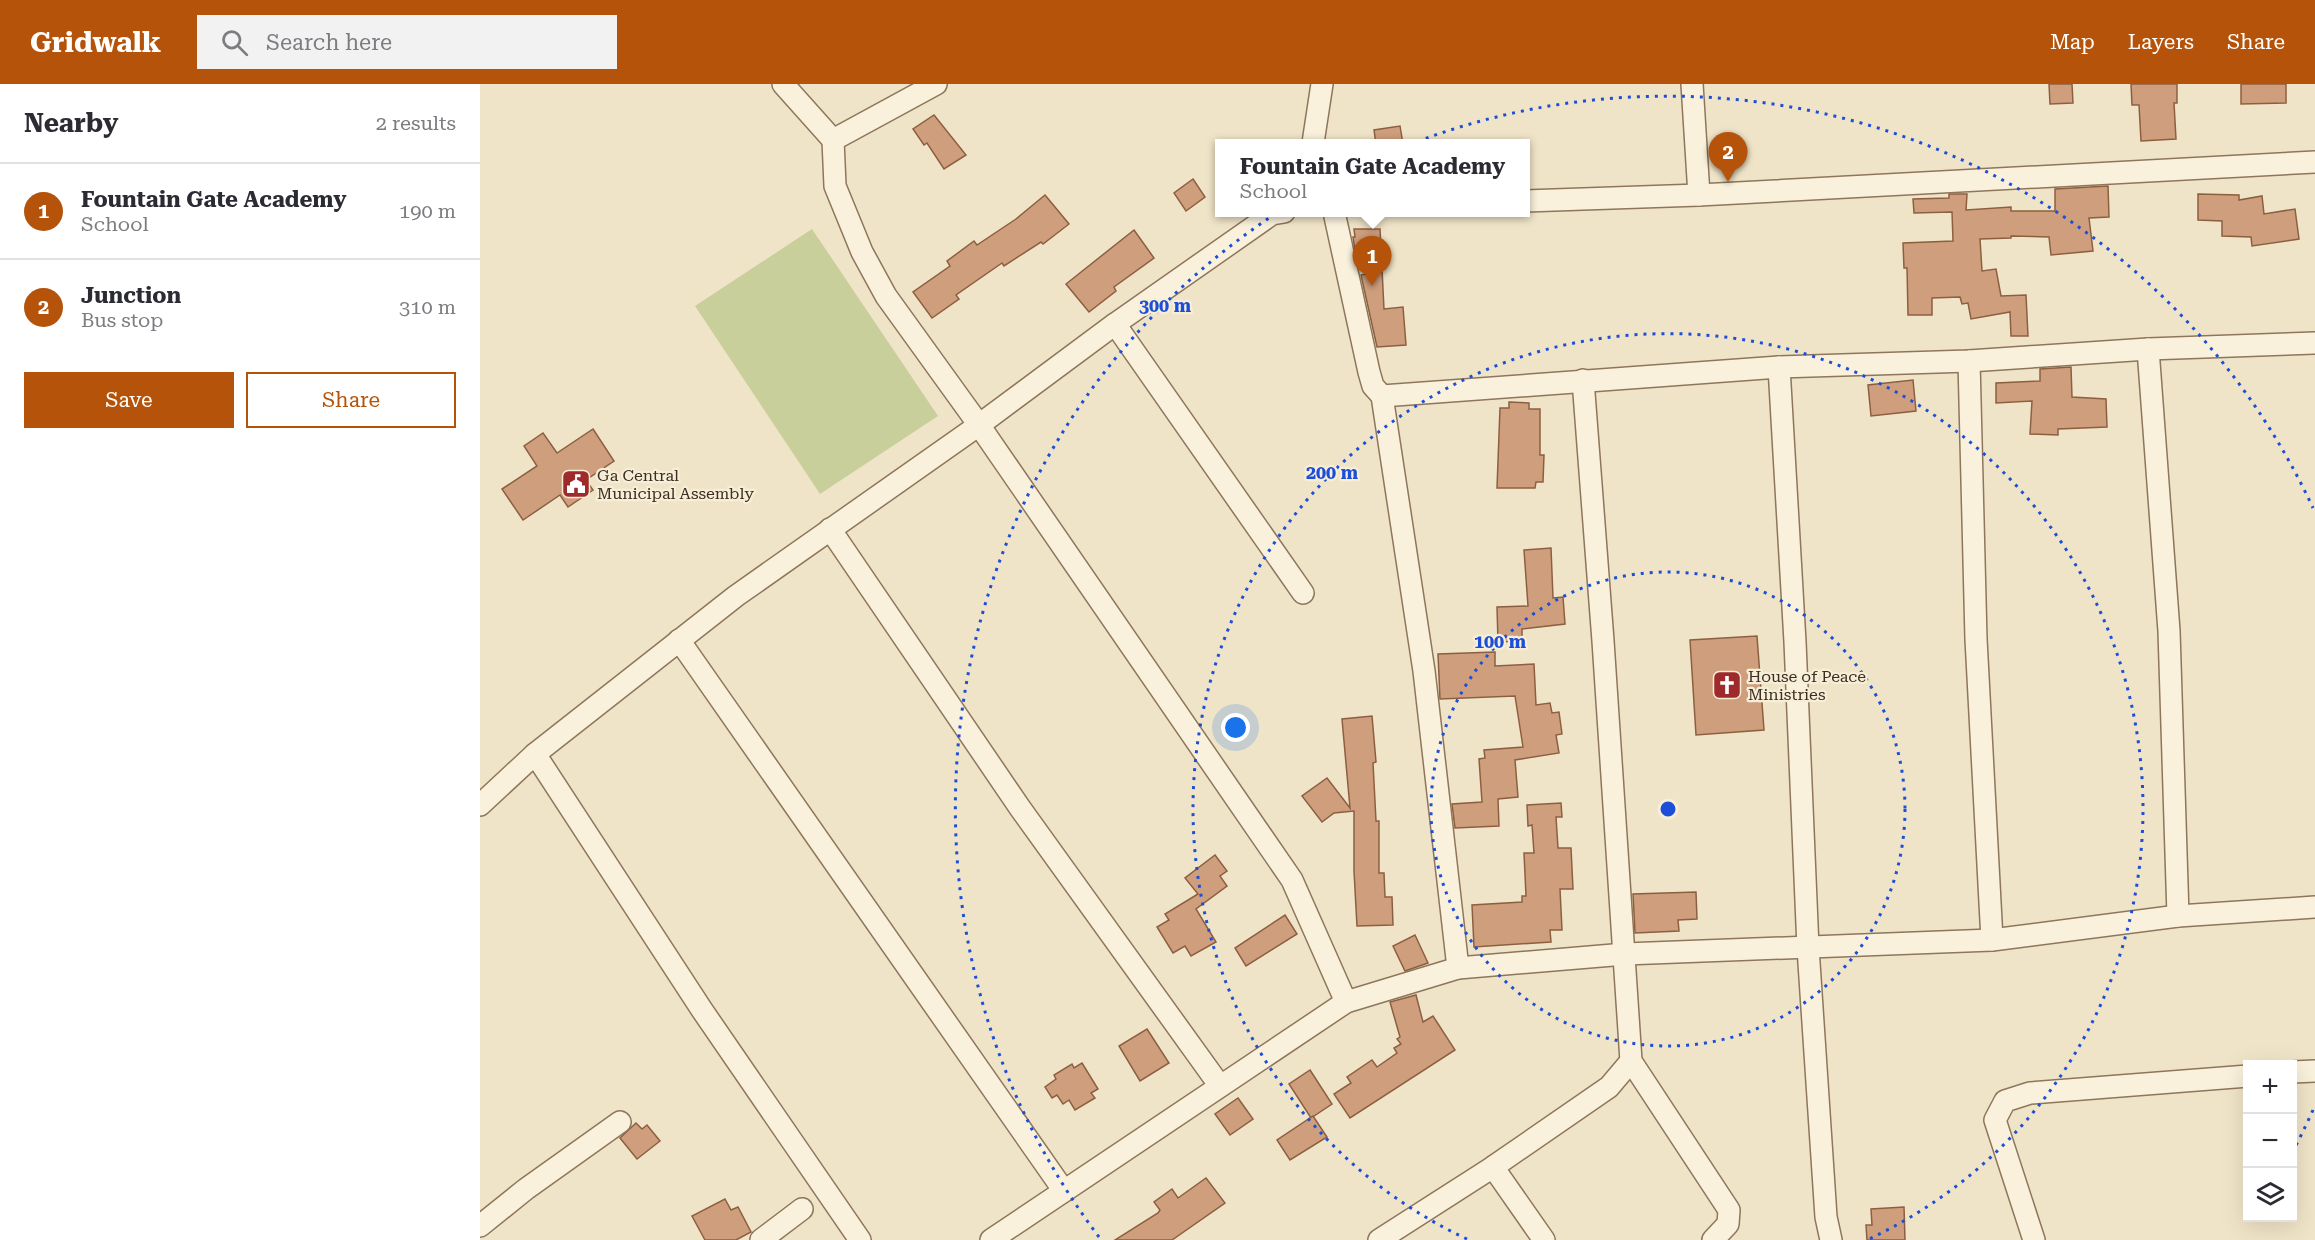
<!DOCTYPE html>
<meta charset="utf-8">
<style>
:root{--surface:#fff;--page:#f2f2f3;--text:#2b2b33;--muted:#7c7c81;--line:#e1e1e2;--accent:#b45309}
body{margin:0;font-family:"Roboto Serif",serif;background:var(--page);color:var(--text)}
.controls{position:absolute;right:18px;bottom:18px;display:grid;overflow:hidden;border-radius:0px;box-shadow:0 6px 24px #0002}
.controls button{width:54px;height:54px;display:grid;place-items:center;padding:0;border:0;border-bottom:2px solid var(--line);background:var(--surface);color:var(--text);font:30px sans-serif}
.you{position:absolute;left:756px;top:644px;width:21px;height:21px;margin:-15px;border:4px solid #fff;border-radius:50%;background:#1a73e8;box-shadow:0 0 0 9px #1a73e833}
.badge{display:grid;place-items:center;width:39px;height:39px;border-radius:50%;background:var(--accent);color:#fff;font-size:20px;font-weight:700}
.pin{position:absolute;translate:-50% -50px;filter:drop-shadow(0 2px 3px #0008)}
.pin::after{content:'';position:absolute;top:32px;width:21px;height:18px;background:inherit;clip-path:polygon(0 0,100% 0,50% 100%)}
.popup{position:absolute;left:735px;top:55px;width:315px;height:78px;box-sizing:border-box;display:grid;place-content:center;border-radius:0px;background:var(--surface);filter:drop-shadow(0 2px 4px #0005);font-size:20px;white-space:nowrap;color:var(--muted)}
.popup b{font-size:22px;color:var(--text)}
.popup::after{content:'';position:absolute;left:50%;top:100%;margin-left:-12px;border:12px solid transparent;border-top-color:var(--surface)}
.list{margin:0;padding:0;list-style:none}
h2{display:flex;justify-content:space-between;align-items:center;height:78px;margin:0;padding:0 24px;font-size:26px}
h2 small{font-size:20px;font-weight:400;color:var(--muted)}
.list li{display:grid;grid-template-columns:39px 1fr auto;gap:18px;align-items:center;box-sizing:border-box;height:96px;padding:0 24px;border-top:2px solid var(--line)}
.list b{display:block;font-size:22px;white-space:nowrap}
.list p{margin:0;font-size:20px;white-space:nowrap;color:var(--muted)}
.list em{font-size:20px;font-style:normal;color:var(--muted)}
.actions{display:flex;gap:12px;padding:18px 24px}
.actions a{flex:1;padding:14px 0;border:2px solid var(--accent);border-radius:0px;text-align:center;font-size:21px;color:var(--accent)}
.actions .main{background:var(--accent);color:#fff}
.icon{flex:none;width:33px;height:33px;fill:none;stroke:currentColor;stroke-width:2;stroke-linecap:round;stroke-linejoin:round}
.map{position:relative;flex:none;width:1835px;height:1156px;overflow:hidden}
header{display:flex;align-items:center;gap:36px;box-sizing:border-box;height:84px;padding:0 30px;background:var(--accent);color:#fff}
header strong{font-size:28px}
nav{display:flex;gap:33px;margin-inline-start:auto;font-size:21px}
.search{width:420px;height:54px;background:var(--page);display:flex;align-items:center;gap:15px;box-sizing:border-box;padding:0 21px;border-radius:0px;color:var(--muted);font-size:22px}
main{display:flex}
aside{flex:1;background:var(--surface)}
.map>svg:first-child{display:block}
.green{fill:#c9cf9b}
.building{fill:#cf9f7d;stroke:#8d5f41;stroke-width:1.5}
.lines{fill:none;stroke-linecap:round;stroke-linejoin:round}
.minor-casing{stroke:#8d765c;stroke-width:24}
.minor{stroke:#faf1dc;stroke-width:21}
.ring{fill:none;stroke:#1d4ed8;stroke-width:3;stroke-dasharray:3 6}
.labels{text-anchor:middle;stroke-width:4.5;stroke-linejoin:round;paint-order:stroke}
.poi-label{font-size:16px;fill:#3d2e20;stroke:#f7eed8;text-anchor:start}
.centre{fill:#1d4ed8;stroke:#f7eed8;stroke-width:3}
.ring-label{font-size:18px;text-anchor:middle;font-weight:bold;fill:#1d4ed8;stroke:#f7eed8;stroke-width:4.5;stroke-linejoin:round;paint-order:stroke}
</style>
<header>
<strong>Gridwalk</strong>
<div class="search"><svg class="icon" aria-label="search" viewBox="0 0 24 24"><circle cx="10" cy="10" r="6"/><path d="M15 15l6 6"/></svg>Search here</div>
<nav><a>Map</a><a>Layers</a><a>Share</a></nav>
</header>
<main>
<aside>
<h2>Nearby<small>2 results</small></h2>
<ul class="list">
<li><span class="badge">1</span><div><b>Fountain Gate Academy</b><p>School</p></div><em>190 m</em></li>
<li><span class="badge">2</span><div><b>Junction</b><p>Bus stop</p></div><em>310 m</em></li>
</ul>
<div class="actions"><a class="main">Save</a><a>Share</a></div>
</aside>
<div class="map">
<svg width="1835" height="1156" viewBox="0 0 1835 1156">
<rect width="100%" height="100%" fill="#f0e4c8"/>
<polygon class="green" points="332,145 458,332 340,410 215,222"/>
<g class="building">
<polygon points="1569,0 1592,0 1593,19 1570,20"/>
<polygon points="1651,0 1697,0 1697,19 1694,19 1696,55 1661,57 1659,21 1652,21"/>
<polygon points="1761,0 1806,0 1806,19 1761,20"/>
<polygon points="454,31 486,71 464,85 447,59 444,61 433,45"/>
<polygon points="920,42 923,60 896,60 894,46"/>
<polygon points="713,95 725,113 706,127 694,109"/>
<polygon points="1628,102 1629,133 1609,134 1613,167 1571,171 1569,153 1531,152 1531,154 1500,155 1502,187 1516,185 1521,212 1546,211 1548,252 1531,252 1530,228 1491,235 1488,219 1482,220 1480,213 1452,214 1452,231 1428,231 1427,184 1424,184 1423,159 1473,157 1472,128 1434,129 1433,115 1469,114 1469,110 1487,110 1486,126 1531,123 1531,127 1575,127 1575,105"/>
<polygon points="1718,110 1759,111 1759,116 1782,112 1784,130 1815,125 1819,155 1772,162 1771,153 1742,152 1742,137 1718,136"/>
<polygon points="565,111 589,140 563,160 561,158 524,182 522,179 476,211 479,215 452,234 433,208 470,182 467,177 494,157 497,161 536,135"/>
<polygon points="874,145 900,145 904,225 923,223 926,261 897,263 881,191 886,190 886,166 875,166 873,153 875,153"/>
<polygon points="654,146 674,174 634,203 636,207 609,228 586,200"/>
<polygon points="1591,283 1592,313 1626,315 1627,343 1578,345 1578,351 1550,350 1552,317 1516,319 1516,299 1560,297 1560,285"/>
<polygon points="1433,296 1436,327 1391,332 1388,301"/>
<polygon points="1029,318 1049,319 1049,325 1060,325 1060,371 1064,371 1063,398 1056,398 1055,404 1017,404 1020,324 1029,324"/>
<polygon points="113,345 134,377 106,396 113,406 88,423 80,411 43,436 22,405 57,382 44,362 63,349 77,369"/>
<polygon points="1071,464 1073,514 1083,513 1085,540 1042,545 1042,557 1018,558 1017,523 1048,522 1044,466"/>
<polygon points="1277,552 1284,646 1216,651 1210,556"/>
<polygon points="1015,568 1015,582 1054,580 1056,621 1070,619 1072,629 1079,628 1082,650 1076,651 1079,669 1035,676 1038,713 1018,715 1019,742 975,744 972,720 1002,718 999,675 1005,674 1004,666 1043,663 1035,612 960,615 958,570"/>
<polygon points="892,632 896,678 893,679 896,737 899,737 899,789 904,789 905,813 912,813 913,841 877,842 874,787 874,727 854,729 842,738 822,712 847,694 870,724 862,635"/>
<polygon points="1081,719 1082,733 1076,733 1078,764 1091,764 1093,805 1080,805 1082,846 1070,846 1071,858 994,863 992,821 1042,818 1042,812 1046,812 1044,769 1054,769 1052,741 1048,742 1047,721"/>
<polygon points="735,771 747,787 740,792 747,802 716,825 736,858 711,872 705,862 693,869 677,843 689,836 685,830 718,810 705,794"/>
<polygon points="1216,808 1217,835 1198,836 1199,847 1155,849 1153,810"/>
<polygon points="805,831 817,850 766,882 755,864"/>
<polygon points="935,851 948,879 925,887 913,862"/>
<polygon points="936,911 943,938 953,932 975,966 870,1034 854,1010 871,999 867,993 892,976 897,983 917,969 914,964 921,960 917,955 920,953 910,918"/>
<polygon points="667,945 689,979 660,997 639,962"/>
<polygon points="602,979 618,1005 611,1009 615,1014 595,1026 589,1016 583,1020 577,1011 572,1014 565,1003 576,995 574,991 592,980 594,984"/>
<polygon points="830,986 852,1020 831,1034 809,1000"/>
<polygon points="758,1014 773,1035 750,1051 735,1030"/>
<polygon points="833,1032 847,1053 810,1076 797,1056"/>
<polygon points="156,1039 162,1045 167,1041 180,1057 157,1075 140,1054"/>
<polygon points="726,1094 745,1119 692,1156 635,1156 678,1129 680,1126 674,1118 692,1105 698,1114"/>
<polygon points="245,1115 251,1126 258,1123 271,1148 256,1156 225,1156 212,1132"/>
<polygon points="1424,1123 1425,1156 1387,1156 1386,1141 1392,1141 1391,1125"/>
</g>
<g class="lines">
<g class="minor-casing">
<g id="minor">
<polyline points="303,0 353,56 355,102 382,168 406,212 499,341 812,796 866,918"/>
<polyline points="1212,0 1219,111"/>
<polyline points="353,56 456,0"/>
<polyline points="833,59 842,0"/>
<polyline points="1045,117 1219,111 1835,78"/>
<polyline points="854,128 889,288 893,302 902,312 944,587 978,884"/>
<polyline points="635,240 823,509"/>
<polyline points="1668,265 1689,547 1698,832"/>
<polyline points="1489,277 1496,555 1512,856"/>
<polyline points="1299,283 1315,558 1328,864 1346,1133 1351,1156"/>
<polyline points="1103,296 1123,557 1151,977 1249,1126 1248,1140 1233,1156"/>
<polyline points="902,312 1299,283 1489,277 1668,265 1835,259"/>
<polyline points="350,445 540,724 740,1002"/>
<polyline points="199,556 584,1107"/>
<polyline points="55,670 222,926 380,1156"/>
<polyline points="0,721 55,670 256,512 499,341 635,240 792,130 804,128"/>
<polyline points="1812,988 1835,987"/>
<polyline points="1013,1083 1064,1156"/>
<polyline points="0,1142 46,1105 140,1038"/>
<polyline points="281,1156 322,1125"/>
<polyline points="511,1156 866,918 978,884 1145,870 1512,856 1698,832 1835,823"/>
<polyline points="899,1156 1013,1083 1129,1003 1151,977"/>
<polyline points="1554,1156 1515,1036 1525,1017 1550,1009 1768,992"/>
</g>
</g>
<use href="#minor" class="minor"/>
</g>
<g class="ring">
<circle cx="1188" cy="725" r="237"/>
<path d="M987 1155A475 475 0 1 1 1389 1155"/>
<path d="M1833 1026A712 712 0 0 1 1814 1065M619 1153A712 712 0 1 1 1833 424"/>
</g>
<defs>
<g id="civic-square" transform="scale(1.5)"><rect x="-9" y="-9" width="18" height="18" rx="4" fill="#9e2a2b" stroke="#f7eed8"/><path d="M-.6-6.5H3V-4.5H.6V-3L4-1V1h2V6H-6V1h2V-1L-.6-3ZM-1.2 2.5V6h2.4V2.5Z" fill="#fff"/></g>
<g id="church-square" transform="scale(1.5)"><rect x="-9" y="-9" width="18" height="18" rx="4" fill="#9e2a2b" stroke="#f7eed8"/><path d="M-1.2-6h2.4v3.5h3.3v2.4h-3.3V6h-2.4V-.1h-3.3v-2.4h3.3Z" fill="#fff"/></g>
</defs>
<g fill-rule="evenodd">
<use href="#civic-square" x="96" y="400"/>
<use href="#church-square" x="1247" y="601"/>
</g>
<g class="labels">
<g class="poi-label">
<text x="117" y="397">Ga Central<tspan x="117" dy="18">Municipal Assembly</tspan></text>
<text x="1268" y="598">House of Peace<tspan x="1268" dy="18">Ministries</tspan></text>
</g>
</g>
<circle cx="1188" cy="725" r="9" class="centre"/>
<g class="ring-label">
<text x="685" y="228">300 m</text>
<text x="852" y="395">200 m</text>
<text x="1020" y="564">100 m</text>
</g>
</svg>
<div class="controls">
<button>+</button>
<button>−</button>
<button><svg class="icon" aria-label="layers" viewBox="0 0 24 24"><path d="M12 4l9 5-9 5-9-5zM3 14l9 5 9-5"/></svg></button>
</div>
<div class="you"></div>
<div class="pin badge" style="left:892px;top:202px">1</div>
<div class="popup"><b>Fountain Gate Academy</b>School</div>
<div class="pin badge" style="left:1248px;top:98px">2</div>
</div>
</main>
